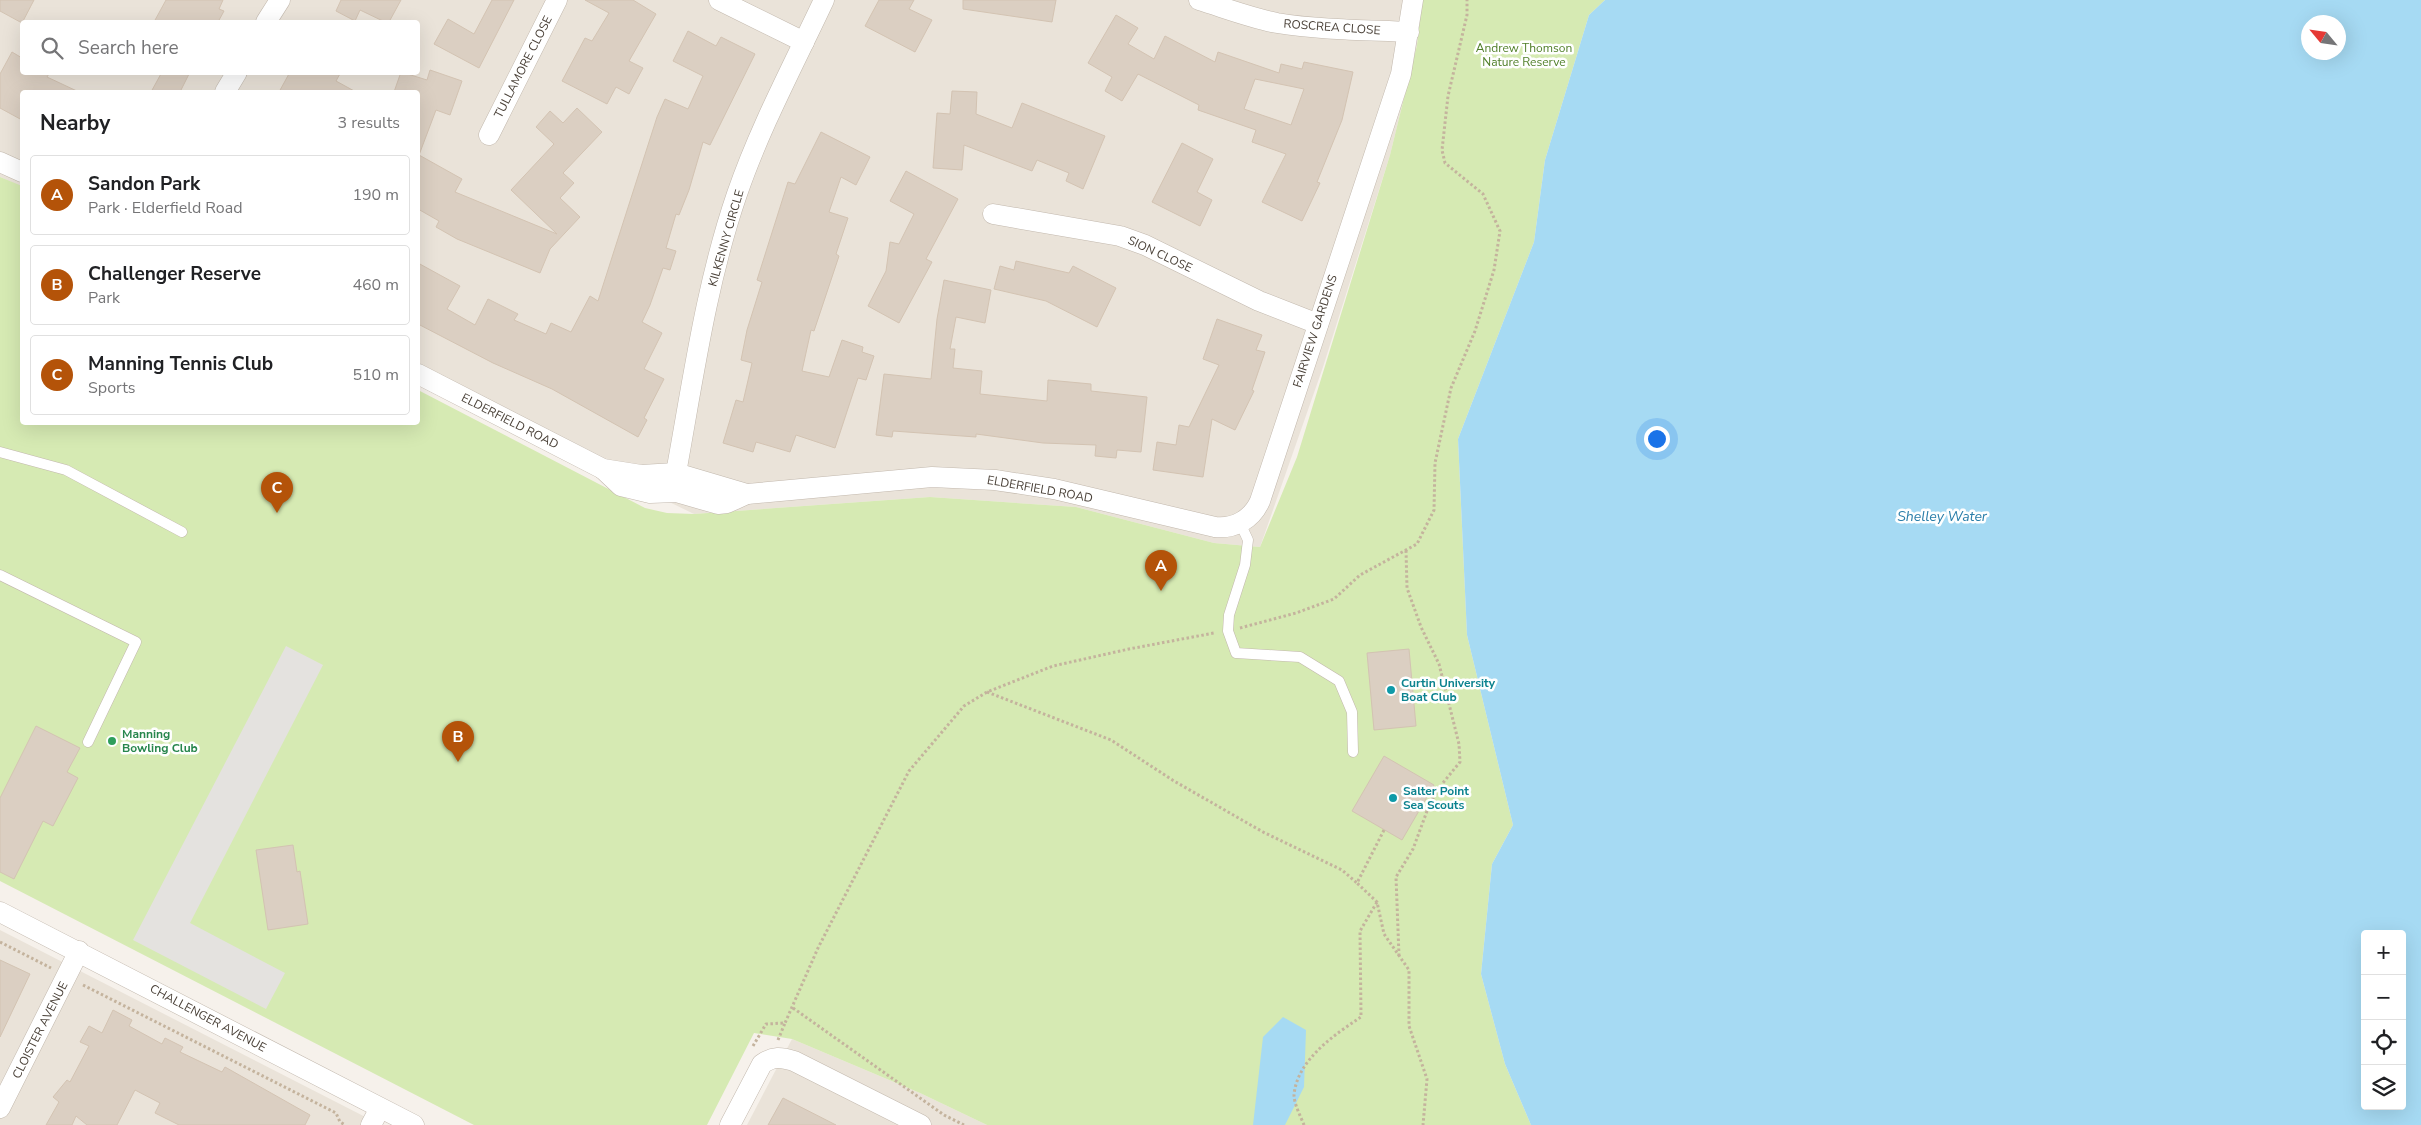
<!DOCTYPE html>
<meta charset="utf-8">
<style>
:root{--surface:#fff;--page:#f6f6f6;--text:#202124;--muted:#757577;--line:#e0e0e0;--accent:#b45309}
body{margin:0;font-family:"Nunito Sans",sans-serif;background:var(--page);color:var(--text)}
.controls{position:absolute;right:15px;bottom:15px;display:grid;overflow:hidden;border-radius:5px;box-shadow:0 5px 20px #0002}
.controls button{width:45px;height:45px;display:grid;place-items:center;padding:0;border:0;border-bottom:1px solid var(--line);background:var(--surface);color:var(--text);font:25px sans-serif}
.compass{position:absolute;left:2301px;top:15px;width:45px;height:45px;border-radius:50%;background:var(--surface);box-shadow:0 5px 20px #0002;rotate:299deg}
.you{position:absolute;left:1656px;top:438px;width:18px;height:18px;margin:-12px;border:4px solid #fff;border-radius:50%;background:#1a73e8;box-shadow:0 0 0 8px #1a73e833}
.badge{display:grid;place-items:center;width:32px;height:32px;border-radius:50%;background:var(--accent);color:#fff;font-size:16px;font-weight:700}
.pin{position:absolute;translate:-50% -41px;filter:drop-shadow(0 1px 2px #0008)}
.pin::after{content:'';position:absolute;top:26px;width:18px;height:15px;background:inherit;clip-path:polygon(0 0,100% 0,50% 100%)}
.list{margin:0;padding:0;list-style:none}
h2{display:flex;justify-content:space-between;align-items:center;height:65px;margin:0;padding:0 20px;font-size:21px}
h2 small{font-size:16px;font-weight:400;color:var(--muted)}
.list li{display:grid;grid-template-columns:32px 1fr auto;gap:15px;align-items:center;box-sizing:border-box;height:80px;margin:0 10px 10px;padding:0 10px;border:1px solid var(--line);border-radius:5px}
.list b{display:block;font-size:19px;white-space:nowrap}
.list p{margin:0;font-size:16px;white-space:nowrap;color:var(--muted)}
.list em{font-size:16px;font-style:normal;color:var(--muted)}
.icon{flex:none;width:28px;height:28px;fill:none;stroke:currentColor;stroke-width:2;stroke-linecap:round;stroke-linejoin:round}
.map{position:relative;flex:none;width:2421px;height:1125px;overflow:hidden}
.search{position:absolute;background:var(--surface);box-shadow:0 5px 20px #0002;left:20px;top:20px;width:400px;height:55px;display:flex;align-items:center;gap:12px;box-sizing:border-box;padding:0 18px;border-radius:5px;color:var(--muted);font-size:19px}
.panel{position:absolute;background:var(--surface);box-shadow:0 5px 20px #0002;left:20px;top:90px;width:400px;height:335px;border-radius:5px}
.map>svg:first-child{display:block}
.residential{fill:#eae3d9;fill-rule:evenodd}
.green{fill:#d6eab3}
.parking{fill:#e4e2df}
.water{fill:#a6daf3;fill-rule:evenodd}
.building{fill:#dbcfc2;stroke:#d3c3b2;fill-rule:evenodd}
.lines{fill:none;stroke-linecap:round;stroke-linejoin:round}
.lane-casing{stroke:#c2b8ad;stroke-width:11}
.street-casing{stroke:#c2b8ad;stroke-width:21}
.path{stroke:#c4b39d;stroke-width:3;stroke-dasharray:2.5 2.5;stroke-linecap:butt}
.lane{stroke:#fff;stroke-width:10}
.street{stroke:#fff;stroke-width:20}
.culture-dot{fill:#0f9aa8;stroke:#fff;stroke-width:2}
.leisure-dot{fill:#2e9e5b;stroke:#fff;stroke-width:2}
.labels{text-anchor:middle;stroke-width:5;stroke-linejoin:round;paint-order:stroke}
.street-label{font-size:12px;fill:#4a4138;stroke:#fff}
.park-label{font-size:12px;fill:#507f29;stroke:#fff}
.culture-label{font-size:12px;font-weight:bold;fill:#0d838f;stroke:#fff;text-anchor:start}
.leisure-label{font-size:12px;font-weight:bold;fill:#27864d;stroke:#fff;text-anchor:start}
.water-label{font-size:14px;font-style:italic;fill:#2a7ea9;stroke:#fff}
</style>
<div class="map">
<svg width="2421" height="1125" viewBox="0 0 2421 1125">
<rect width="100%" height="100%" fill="#f6f1eb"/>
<g class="residential">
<path d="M 0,0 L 1422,0 L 1417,45 L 1390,155 L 1323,367 L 1260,547 L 1214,543 L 1076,507 L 930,497 L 694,514 L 418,380 L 418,92 L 22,92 L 22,187 L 0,177 ZM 22,22 L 418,22 L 418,72 L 22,72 Z"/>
<polygon points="0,930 381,1125 0,1125"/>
<polygon points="792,1039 920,1093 987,1125 747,1125"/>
</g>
<polygon class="green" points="1422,0 1605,0 1589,15 1545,160 1534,242 1458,439 1467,635 1513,825 1492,864 1481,974 1505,1064 1531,1125 987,1125 920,1093 792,1039 754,1033 707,1125 474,1125 0,881 0,177 22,186 22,422 418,422 418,390 645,508 667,513 694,514 930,497 1076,507 1214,543 1260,547 1297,457 1390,155 1417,45"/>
<polygon class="parking" points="286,646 323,665 190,923 285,973 266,1009 133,940"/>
<g class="water">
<path d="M 1605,0 L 2421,0 L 2421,1125 L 1531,1125 L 1505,1064 L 1481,974 L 1492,864 L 1513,825 L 1467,635 L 1458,439 L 1534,242 L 1545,160 L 1589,15 ZM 2308,22 L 2338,22 L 2338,52 L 2308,52 ZM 2365,934 L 2402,934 L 2402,1106 L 2365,1106 Z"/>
<polygon points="1283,1017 1306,1030 1304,1087 1285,1125 1253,1125 1263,1037"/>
</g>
<g class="building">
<polygon points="0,0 34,0 22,23 0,11"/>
<polygon points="166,0 223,0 219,9 224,11 218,22 154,22"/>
<polygon points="341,0 401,0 389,22 385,22 360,10 355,21 336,11"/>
<polygon points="492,0 514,0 479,68 434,44 448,19 474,34"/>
<polygon points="585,0 633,0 656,14 629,61 643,68 629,94 616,87 607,104 562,81 585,38 592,41 609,13"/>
<polygon points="879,0 914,0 909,9 932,20 915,52 865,26"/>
<polygon points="963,0 1056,0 1052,22 963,9"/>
<path d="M 1116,15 L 1138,28 L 1128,44 L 1154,59 L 1165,36 L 1215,62 L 1218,52 L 1279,73 L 1281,64 L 1302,69 L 1304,62 L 1353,72 L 1342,120 L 1317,182 L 1320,183 L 1302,221 L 1262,202 L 1286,154 L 1252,142 L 1256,130 L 1198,110 L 1199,105 L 1138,74 L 1122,101 L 1105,91 L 1112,77 L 1088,63 ZM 1255,79 L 1304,89 L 1291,125 L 1244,109 Z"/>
<polygon points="688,31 716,46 721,37 755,54 710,145 703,142 689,190 679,215 676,214 666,248 676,251 670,270 663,268 650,305 642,322 662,333 644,369 664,379 644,418 647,420 638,437 552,389 493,363 418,324 418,263 460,286 447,309 475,325 488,299 518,314 514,320 546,334 551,323 571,332 590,296 598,301 657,117 665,99 688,109 703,76 673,61"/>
<polygon points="12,52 22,58 22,72 50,72 47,77 79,92 22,92 22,120 0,108 0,74"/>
<polygon points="430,70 462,81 450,115 436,110 419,155 462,179 455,192 557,234 511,190 554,144 536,127 550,111 563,123 577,108 602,132 563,173 574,183 560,198 580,217 550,249 540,273 457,239 436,227 439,221 418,209 418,92 394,92 401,72 427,80"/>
<polygon points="162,72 190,72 180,92 151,92"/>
<polygon points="290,72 341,72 336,81 356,92 279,92"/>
<polygon points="952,91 977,92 976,114 1012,128 1022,103 1105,136 1083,189 1066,181 1069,173 1037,160 1032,171 964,145 962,170 933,168 937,113 950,114"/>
<polygon points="821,132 870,157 856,185 841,177 829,212 848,218 836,254 839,256 814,331 811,330 802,371 829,377 842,340 863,347 862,352 874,356 866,380 858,378 835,448 796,435 790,452 756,442 753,452 723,443 736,400 743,402 752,363 741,360 747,330 762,282 757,280 788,182 795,184"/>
<polygon points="1182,143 1213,159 1197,192 1212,200 1200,226 1152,202"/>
<polygon points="906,171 958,199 926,259 932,262 899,323 868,306 886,271 890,242 899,244 914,214 890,201"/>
<polygon points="1016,261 1069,273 1073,266 1116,288 1097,327 1046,301 994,289 1000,266 1014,270"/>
<polygon points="944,280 991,290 985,323 956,317 950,349 955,349 953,368 982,371 980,394 1047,401 1048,380 1091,384 1091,391 1147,397 1141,452 1117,450 1116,458 1095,456 1096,445 1043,443 976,434 976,437 893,431 892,437 876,435 884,374 931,379 937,319"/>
<polygon points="1217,319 1262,335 1256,350 1265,352 1252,390 1254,391 1235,430 1212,419 1203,477 1153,470 1157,442 1176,445 1179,425 1189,427 1219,365 1203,359"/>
<polygon points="1409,649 1416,726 1374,730 1367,653"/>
<polygon points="36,726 80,748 67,772 78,778 53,826 43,821 14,879 0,872 0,798"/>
<polygon points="1384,756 1434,785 1402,840 1352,811"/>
<polygon points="293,845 297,872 300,871 308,924 268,930 256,850"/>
<polygon points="0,960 30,974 0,1037"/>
<polygon points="113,1010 132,1020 129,1026 162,1044 165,1038 183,1047 180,1052 222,1072 225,1067 310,1115 305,1125 179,1125 155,1113 160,1103 135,1090 117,1125 87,1125 76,1116 72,1125 46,1125 59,1102 53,1097 67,1080 70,1082 89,1046 80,1042 89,1026 102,1033"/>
<polygon points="783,1098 836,1125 768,1125"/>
</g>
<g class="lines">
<g class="lane-casing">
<g id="lane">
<polyline points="0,452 66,470 182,532"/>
<polyline points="1240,523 1248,540 1245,565 1229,615 1228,631 1236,653 1300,657 1339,681 1352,712 1353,752"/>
<polyline points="0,575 136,642 88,742"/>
</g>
</g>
<g class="street-casing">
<g id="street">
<polyline points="719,0 804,42"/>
<path d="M 1199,0 C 1225,8 1251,18 1277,23 C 1320,30 1365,30 1409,32"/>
<polyline points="266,22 280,0"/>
<polyline points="225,92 237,72"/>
<polyline points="489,135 557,0"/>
<polyline points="0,162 22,172"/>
<polyline points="993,214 1120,236 1145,245 1259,301 1318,324"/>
<polyline points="418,374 603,469 641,475 676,473 747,494"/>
<path d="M 603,469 L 621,486 L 650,493 L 676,492 L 718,504 L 727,503 L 747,494 L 932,477 L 995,480 L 1054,489 L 1215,527 C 1235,529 1252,519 1260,501 L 1401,74 L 1413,0"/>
<path d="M 676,492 L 676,473 C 693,380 706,284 737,194 C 760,127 794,64 824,0"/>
<polyline points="0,912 414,1125"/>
<polyline points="0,1108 79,951"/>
<polyline points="371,1125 380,1108"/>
<path d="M 730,1125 L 762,1064 C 773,1056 781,1057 794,1061 L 921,1125"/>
</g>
</g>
<g class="path">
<polyline points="1240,628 1296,613 1334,599 1360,575 1417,544 1434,510 1435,463 1451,388 1475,331 1494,270 1500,231 1483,194 1445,163 1442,150 1448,96 1467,15 1467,0"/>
<polyline points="987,692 1111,740 1174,781 1263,832 1342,870 1357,883"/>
<polyline points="1384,830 1357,883 1377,902 1384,934 1409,970 1409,1026 1427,1079 1423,1125"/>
<polyline points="0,942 51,968"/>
<polyline points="1399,956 1396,877 1413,849 1430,803 1442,784 1460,762 1459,744 1439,664 1421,627 1407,588 1406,550"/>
<polyline points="83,985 336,1113 340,1122 345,1125"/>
<polyline points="793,1008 944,1115 964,1125"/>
<polyline points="778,1040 785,1023"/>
<polyline points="753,1046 766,1024 785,1023 818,948 909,771 964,706 987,692 1053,666 1129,649 1214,633"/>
<path d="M 1304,1125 C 1301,1117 1294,1104 1294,1095 C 1297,1060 1334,1035 1361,1017 L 1360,931 L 1377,902"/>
</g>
<use href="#lane" class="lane"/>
<use href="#street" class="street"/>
</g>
<g class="culture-dot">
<circle cx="1391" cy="690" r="5"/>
<circle cx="1393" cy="798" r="5"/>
</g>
<circle class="leisure-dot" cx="112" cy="741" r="5"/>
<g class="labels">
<g class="street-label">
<text transform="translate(1332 27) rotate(4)" y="4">ROSCREA CLOSE</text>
<text transform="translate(523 67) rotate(-63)" y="4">TULLAMORE CLOSE</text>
<text transform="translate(726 238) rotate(-74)" y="4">KILKENNY CIRCLE</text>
<text transform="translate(1160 254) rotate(25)" y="4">SION CLOSE</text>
<text transform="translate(1315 331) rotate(-72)" y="4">FAIRVIEW GARDENS</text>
<text transform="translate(510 421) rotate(27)" y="4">ELDERFIELD ROAD</text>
<text transform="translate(1040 489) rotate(10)" y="4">ELDERFIELD ROAD</text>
<text transform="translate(208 1018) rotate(28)" y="4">CHALLENGER AVENUE</text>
<text transform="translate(40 1030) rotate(-63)" y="4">CLOISTER AVENUE</text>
</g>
<g class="park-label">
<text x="1524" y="52">Andrew Thomson<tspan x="1524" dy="14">Nature Reserve</tspan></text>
</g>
<g class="culture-label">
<text x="1401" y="687">Curtin University<tspan x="1401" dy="14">Boat Club</tspan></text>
<text x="1403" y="795">Salter Point<tspan x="1403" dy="14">Sea Scouts</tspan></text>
</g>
<g class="leisure-label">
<text x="122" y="738">Manning<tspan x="122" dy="14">Bowling Club</tspan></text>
</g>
<g class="water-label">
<text x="1942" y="521">Shelley Water</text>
</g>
</g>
</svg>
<div class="controls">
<button>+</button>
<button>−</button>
<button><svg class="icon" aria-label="locate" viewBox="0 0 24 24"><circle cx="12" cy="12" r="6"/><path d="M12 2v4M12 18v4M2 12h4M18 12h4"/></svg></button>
<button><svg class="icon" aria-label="layers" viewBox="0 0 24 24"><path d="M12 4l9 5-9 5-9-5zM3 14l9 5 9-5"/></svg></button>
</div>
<svg class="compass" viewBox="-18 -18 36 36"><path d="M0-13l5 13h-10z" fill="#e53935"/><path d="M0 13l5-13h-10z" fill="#757577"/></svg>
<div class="you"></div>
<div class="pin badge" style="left:1161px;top:591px">A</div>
<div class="pin badge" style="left:458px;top:762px">B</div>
<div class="pin badge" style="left:277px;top:513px">C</div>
<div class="search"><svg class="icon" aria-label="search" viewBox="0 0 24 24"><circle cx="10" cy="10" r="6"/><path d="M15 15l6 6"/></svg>Search here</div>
<section class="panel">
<h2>Nearby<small>3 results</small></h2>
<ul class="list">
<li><span class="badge">A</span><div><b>Sandon Park</b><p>Park · Elderfield Road</p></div><em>190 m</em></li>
<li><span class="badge">B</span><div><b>Challenger Reserve</b><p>Park</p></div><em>460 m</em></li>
<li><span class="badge">C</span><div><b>Manning Tennis Club</b><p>Sports</p></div><em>510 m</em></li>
</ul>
</section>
</div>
